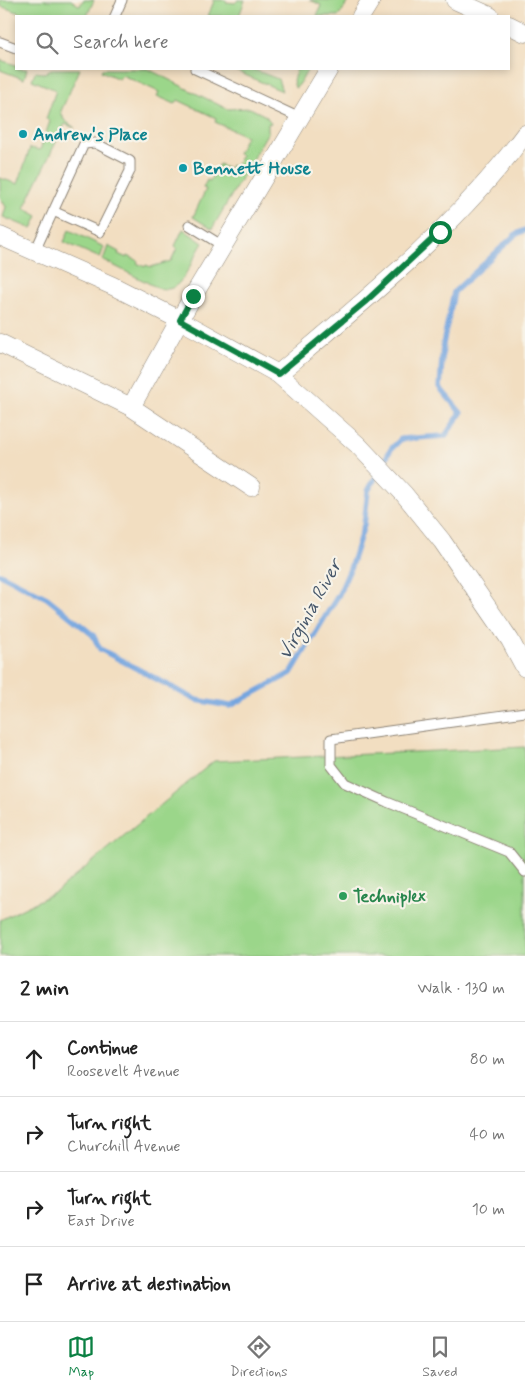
<!DOCTYPE html>
<meta charset="utf-8">
<style>
:root{--surface:#fff;--page:#f6f6f6;--text:#222;--muted:#767676;--line:#e0e0e0;--accent:#0b8043}
body{margin:0;font-family:Mynerve,sans-serif;background:var(--page);color:var(--text)}
.stop{position:absolute;width:15px;height:15px;margin:-11px;border:4px solid #0b8043;border-radius:50%;background:#fff}
.stop.end{background:#0b8043;border-color:#fff;box-shadow:0 1px 5px #0008}
.list{margin:0;padding:0;list-style:none}
h2{display:flex;justify-content:space-between;align-items:center;height:65px;margin:0;padding:0 20px;font-size:21px}
h2 small{font-size:16px;font-weight:400;color:var(--muted)}
.list li{display:grid;grid-template-columns:32px 1fr auto;gap:15px;align-items:center;box-sizing:border-box;height:75px;padding:0 20px;border-top:1px solid var(--line)}
.list b{display:block;font-size:19px;white-space:nowrap}
.list p{margin:0;font-size:16px;white-space:nowrap;color:var(--muted)}
.list em{font-size:16px;font-style:normal;color:var(--muted)}
.icon{flex:none;width:28px;height:28px;fill:none;stroke:currentColor;stroke-width:2;stroke-linecap:round;stroke-linejoin:round}
.map{position:relative;flex:none;width:525px;height:956px;overflow:hidden}
.search{position:absolute;background:var(--surface);box-shadow:0 2px 8px #0003;left:15px;right:15px;top:15px;height:55px;display:flex;align-items:center;gap:12px;box-sizing:border-box;padding:0 18px;border-radius:0px;color:var(--muted);font-size:19px}
.sheet{height:365px;background:var(--surface)}
nav{display:flex;justify-content:space-around;align-items:center;box-sizing:border-box;height:70px;border-top:1px solid var(--line);background:var(--surface);font-size:14px;color:var(--muted)}
nav a{display:grid;justify-items:center;gap:2px}
nav .on{color:var(--accent)}
.map>svg:first-child{display:block}
.green{fill:#9bd68a;stroke:#63805a}
.lines{fill:none;stroke-linecap:round;stroke-linejoin:round}
.stream{stroke:#74a5df;stroke-width:5.5}
.lane-casing{stroke:#8e8476;stroke-width:11}
.street-casing{stroke:#8e8476;stroke-width:19}
.lane{stroke:#fff;stroke-width:9}
.street{stroke:#fff;stroke-width:18}
.route{stroke:#0b8043;stroke-width:6}
.culture-dot{fill:#0f9aa8;stroke:#f7f3e8;stroke-width:2}
.leisure-dot{fill:#2e9e5b;stroke:#f7f3e8;stroke-width:2}
.labels{text-anchor:middle;stroke-width:4.5;stroke-linejoin:round;paint-order:stroke}
.culture-label{font-size:18px;font-weight:bold;fill:#0d838f;stroke:#f7f3e8;text-anchor:start}
.leisure-label{font-size:18px;font-weight:bold;fill:#27864d;stroke:#f7f3e8;text-anchor:start}
.water-label{font-size:19px;font-style:italic;fill:#45566a;stroke:#f7f3e8}
</style>
<div class="map">
<svg width="525" height="956" viewBox="0 0 525 956">
<rect width="100%" height="100%" fill="#f7f3e8"/>
<filter id="ink" filterUnits="userSpaceOnUse"><feTurbulence type="fractalNoise" baseFrequency=".02" numOctaves="2"/><feDisplacementMap in="SourceGraphic" scale="10" xChannelSelector="R" yChannelSelector="G"/><feConvolveMatrix kernelMatrix="1 2 1 2 8 2 1 2 1" color-interpolation-filters="sRGB"/></filter>
<filter id="wash" filterUnits="userSpaceOnUse"><feTurbulence type="fractalNoise" baseFrequency=".0096" numOctaves="4" result="noise"/><feDisplacementMap in="SourceGraphic" scale="20" xChannelSelector="R" yChannelSelector="G"/><feGaussianBlur stdDeviation="1.12" result="paint"/><feColorMatrix in="noise" values="0 0 0 0 0 0 0 0 0 0 0 0 0 0 0 0 0 1.4 0 .05"/><feComposite in="paint" operator="in"/></filter>
<g filter="url(#wash)">
<rect width="100%" height="100%" fill="#f2dec1"/>
<g class="green">
<polygon points="0,0 71,0 80,6 83,0 94,0 87,16 29,16 0,6"/>
<polygon points="212,0 226,0 226,2 235,3 238,0 245,0 239,16 208,16 214,1"/>
<polygon points="310,0 349,0 339,16 317,16 321,5"/>
<polygon points="0,60 16,65 16,69 27,69 24,79 0,70"/>
<polygon points="52,69 80,69 61,111 64,120 75,128 65,124 24,208 38,216 32,229 3,217 6,207 0,197 0,178 18,184 30,148 40,150 50,121 46,119 56,90 32,80 35,72 44,73"/>
<polygon points="102,69 148,69 227,109 250,108 266,116 271,123 268,124 268,132 212,229 193,217 206,189 203,188 207,180 210,181 219,164 229,169 231,165 236,167 241,155 238,153 246,136 215,122 216,118 178,100 175,104 157,96 159,92 122,75 119,79 101,71"/>
<polygon points="231,69 252,69 278,79 282,91"/>
<polygon points="297,69 308,69 299,85 295,88 293,80"/>
<path d="M 183,229 L 203,243 C 196,253 184,282 174,287 C 169,290 163,289 158,288 L 103,260 L 108,246 L 119,252 L 118,254 L 127,258 L 128,256 L 138,261 L 137,263 L 145,267 L 146,265 L 151,267 L 171,261 L 177,248 L 175,246 Z"/>
<polygon points="69,230 104,247 100,258 64,242"/>
<polygon points="525,747 525,956 0,956 0,920 56,892 214,761"/>
</g>
<g class="lines">
<polyline class="stream" points="0,574 47,598 93,635 100,649 196,700 230,706 291,673 339,594 350,569 364,525 368,491 391,449 401,439 445,436 461,413 440,388 443,344 454,292 515,235 525,230"/>
</g>
</g>
<g filter="url(#ink)">
<g class="lines">
<g class="lane-casing">
<g id="lane">
<polyline points="115,16 122,0"/>
<polyline points="0,42 16,48"/>
<polyline points="195,69 300,118"/>
<polyline points="189,225 223,246"/>
<polyline points="35,251 84,144 95,143 130,161 130,171 100,232 53,211"/>
<polyline points="525,712 331,739 331,765 345,783 387,802 509,852 525,872"/>
</g>
</g>
<g class="street-casing">
<g id="street">
<polyline points="455,0 490,16"/>
<polyline points="361,16 371,0"/>
<polyline points="509,25 525,33"/>
<polyline points="0,236 113,286 180,320 278,374 358,445 404,494 442,541 510,640 525,668"/>
<polyline points="0,343 131,407 251,487"/>
<path d="M 278,374 C 366,300 456,227 525,134"/>
<polyline points="131,407 193,296 329,69"/>
</g>
</g>
<use href="#lane" class="lane"/>
<use href="#street" class="street"/>
</g>
</g>
<g class="lines" filter="url(#ink)">
<polyline class="route" points="193,296 180,320 278,374 365,302 440,232"/>
</g>
<g class="culture-dot">
<circle cx="23" cy="134" r="5"/>
<circle cx="183" cy="168" r="5"/>
</g>
<circle class="leisure-dot" cx="343" cy="896" r="5"/>
<g class="labels">
<g class="culture-label">
<text x="33" y="140">Andrew's Place</text>
<text x="193" y="174">Bennett House</text>
</g>
<g class="leisure-label">
<text x="353" y="902">Techniplex</text>
</g>
<g class="water-label">
<text transform="translate(309 609) rotate(-61)" y="7">Virginia River</text>
</g>
</g>
</svg>
<div class="stop" style="left:440px;top:232px"></div>
<div class="stop end" style="left:193px;top:296px"></div>
<div class="search"><svg class="icon" aria-label="search" viewBox="0 0 24 24"><circle cx="10" cy="10" r="6"/><path d="M15 15l6 6"/></svg>Search here</div>
</div>
<section class="sheet">
<h2>2 min<small>Walk · 130 m</small></h2>
<ul class="list">
<li><svg class="icon" aria-label="ahead" viewBox="0 0 24 24"><path d="M12 20V5M6 11l6-6 6 6"/></svg><div><b>Continue</b><p>Roosevelt Avenue</p></div><em>80 m</em></li>
<li><svg class="icon" aria-label="right" viewBox="0 0 24 24"><path d="M7 20v-9h11M14 6l5 5-5 5"/></svg><div><b>Turn right</b><p>Churchill Avenue</p></div><em>40 m</em></li>
<li><svg class="icon" aria-label="right" viewBox="0 0 24 24"><path d="M7 20v-9h11M14 6l5 5-5 5"/></svg><div><b>Turn right</b><p>East Drive</p></div><em>10 m</em></li>
<li><svg class="icon" aria-label="arrive" viewBox="0 0 24 24"><path d="M6 21V4h12l-3 4 3 4H6"/></svg><div><b>Arrive at destination</b></div></li>
</ul>
</section>
<nav>
<a class="on"><svg class="icon" aria-label="map" viewBox="0 0 24 24"><path d="M3 6l6-2 6 2 6-2v14l-6 2-6-2-6 2zM9 4v14M15 6v14"/></svg>Map</a>
<a><svg class="icon" aria-label="directions" viewBox="0 0 24 24"><path d="M12 3l9 9-9 9-9-9zM9 14v-3h6M13 9l2 2-2 2"/></svg>Directions</a>
<a><svg class="icon" aria-label="saved" viewBox="0 0 24 24"><path d="M7 4h10v16l-5-4-5 4z"/></svg>Saved</a>
</nav>
